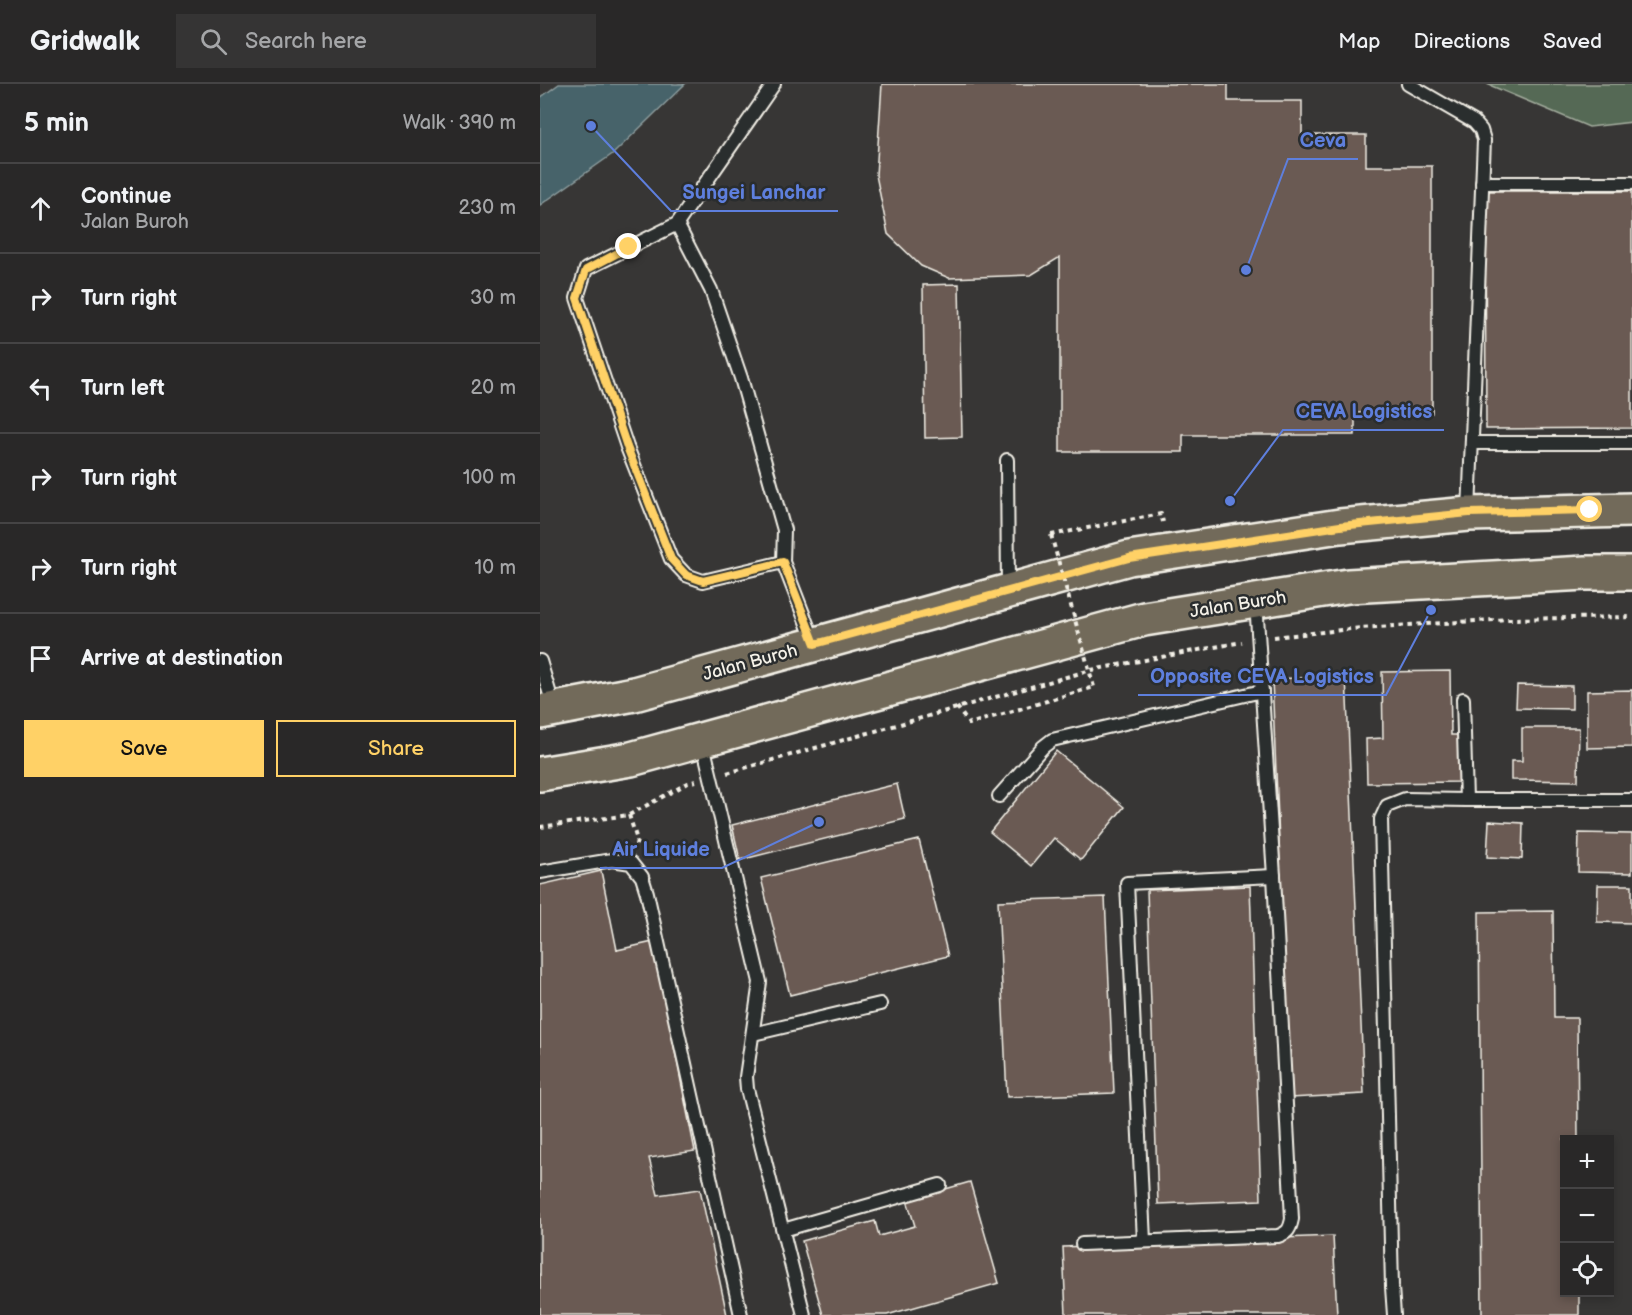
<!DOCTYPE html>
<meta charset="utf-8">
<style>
:root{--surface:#292828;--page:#353434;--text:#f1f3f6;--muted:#a5a6a8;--line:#454445;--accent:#ffd166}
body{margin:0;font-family:"Balsamiq Sans",sans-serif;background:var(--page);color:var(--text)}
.controls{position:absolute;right:18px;bottom:18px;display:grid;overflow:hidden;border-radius:0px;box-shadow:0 3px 9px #0003}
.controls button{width:54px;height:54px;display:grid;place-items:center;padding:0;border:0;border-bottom:2px solid var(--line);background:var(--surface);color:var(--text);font:30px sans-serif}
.stop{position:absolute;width:18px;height:18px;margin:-14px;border:4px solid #ffd166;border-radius:50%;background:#fff}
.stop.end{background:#ffd166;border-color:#fff;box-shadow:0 2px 6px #0008}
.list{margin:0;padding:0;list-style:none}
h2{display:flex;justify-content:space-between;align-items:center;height:78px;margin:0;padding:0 24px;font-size:26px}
h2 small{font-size:20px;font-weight:400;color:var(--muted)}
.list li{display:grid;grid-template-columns:39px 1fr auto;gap:18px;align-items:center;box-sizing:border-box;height:90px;padding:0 24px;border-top:2px solid var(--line)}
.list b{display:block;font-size:22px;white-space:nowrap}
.list p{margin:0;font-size:20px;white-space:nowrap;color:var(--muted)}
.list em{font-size:20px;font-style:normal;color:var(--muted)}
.actions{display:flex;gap:12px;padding:18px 24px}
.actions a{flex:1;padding:14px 0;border:2px solid var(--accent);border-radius:0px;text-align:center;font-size:21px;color:var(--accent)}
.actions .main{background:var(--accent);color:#111}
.icon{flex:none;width:33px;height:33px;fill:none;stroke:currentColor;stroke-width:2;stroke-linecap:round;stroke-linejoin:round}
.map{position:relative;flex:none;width:1092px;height:1231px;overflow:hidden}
header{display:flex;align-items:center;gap:36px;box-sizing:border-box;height:84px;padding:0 30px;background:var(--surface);border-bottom:2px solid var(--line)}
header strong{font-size:28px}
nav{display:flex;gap:33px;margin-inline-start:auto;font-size:21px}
.search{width:420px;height:54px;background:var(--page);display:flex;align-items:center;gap:15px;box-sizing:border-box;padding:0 21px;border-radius:0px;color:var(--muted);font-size:22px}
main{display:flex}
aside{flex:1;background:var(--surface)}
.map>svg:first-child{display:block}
.green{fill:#546955;stroke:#a4ad9e;stroke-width:1.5}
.water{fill:#46636b;stroke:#8c9c9d;stroke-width:1.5}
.building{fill:#6b5a53;stroke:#f4f1e8;stroke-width:1.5}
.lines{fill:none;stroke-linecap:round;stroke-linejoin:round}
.lane-casing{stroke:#f4f1e8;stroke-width:16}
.primary-casing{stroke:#f4f1e8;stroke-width:38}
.path{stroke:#f4f1e8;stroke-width:4;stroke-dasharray:4.5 4.5;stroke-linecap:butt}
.lane{stroke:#2a2d2e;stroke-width:12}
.primary{stroke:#726b5a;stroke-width:33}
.path-bridge{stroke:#f4f1e8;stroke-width:4;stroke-dasharray:4.5 4.5;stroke-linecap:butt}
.route{stroke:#ffd166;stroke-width:8}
.labels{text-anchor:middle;stroke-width:5;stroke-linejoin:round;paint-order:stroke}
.street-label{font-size:18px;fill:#f4f1e8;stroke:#2a2d2e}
.leader{fill:none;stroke:#5e7fdd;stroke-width:2}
.callout-dot{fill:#5e7fdd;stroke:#2a2d2e;stroke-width:2}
.callout-label{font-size:20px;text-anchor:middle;font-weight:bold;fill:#5e7fdd;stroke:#2a2d2e;stroke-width:5;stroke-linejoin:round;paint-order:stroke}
</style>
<header>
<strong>Gridwalk</strong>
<div class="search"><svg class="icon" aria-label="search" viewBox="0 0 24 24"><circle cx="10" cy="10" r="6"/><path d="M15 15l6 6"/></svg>Search here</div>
<nav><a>Map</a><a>Directions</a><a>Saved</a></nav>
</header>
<main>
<aside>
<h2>5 min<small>Walk · 390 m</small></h2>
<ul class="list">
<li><svg class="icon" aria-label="ahead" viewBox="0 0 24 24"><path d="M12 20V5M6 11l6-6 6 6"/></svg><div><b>Continue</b><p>Jalan Buroh</p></div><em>230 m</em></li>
<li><svg class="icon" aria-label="right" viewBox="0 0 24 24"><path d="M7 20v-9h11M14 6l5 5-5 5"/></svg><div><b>Turn right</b></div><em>30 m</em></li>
<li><svg class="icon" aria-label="left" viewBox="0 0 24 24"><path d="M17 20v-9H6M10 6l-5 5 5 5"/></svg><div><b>Turn left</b></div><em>20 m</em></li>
<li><svg class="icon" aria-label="right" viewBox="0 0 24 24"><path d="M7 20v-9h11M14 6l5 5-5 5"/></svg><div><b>Turn right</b></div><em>100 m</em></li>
<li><svg class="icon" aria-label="right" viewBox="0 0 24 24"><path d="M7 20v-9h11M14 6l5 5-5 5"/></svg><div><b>Turn right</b></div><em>10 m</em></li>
<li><svg class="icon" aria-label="arrive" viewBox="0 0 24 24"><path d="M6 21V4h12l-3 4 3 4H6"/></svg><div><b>Arrive at destination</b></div></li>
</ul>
<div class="actions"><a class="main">Save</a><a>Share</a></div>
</aside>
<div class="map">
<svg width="1092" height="1231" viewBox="0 0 1092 1231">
<rect width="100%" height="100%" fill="#373635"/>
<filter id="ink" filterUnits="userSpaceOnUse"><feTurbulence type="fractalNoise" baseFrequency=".0167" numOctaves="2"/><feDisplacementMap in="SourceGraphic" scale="12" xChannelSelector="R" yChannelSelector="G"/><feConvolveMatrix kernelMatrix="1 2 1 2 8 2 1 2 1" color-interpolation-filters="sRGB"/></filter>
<g filter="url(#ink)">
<polygon class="green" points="947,0 1092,0 1092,38 1049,43"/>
<polygon class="water" points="19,0 145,0 74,69 0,121 0,14"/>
<g class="building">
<polygon points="342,0 688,0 688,17 762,17 762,51 826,51 826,82 892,82 892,329 815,329 815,351 643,351 643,368 520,368 520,173 491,191 409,194 381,182 348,150 336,91"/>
<polygon points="945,107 1092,107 1092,344 946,345"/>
<polygon points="419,200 422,353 385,354 383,201"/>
<polygon points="910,587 911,651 922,651 922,698 827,699 826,655 843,654 842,588"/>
<polygon points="806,592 824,1010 750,1014 732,595"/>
<polygon points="977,601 1032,602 1032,625 976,624"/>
<polygon points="1092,606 1092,663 1047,664 1047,607"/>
<polygon points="982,644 1039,644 1038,697 971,696 971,677 982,677"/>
<polygon points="516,667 584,723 541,776 514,754 491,782 450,748"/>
<polygon points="357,700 365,735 200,776 192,741"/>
<polygon points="949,737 983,739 982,775 947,773"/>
<polygon points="1039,749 1092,750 1092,789 1038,788"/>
<polygon points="379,756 408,872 250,911 221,794"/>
<polygon points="61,787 77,866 113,858 155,1067 109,1074 118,1111 160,1105 187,1231 0,1231 0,801"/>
<polygon points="1058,801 1092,801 1092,839 1057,838"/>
<polygon points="710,802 721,1116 618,1120 607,806"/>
<polygon points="565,813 574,1009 467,1013 458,817"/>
<polygon points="1013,827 1014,934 1037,934 1038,1056 1024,1056 1024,1208 1039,1208 1039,1231 942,1231 939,828"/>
<polygon points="430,1098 459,1199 347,1231 283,1231 262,1157 335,1137 339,1152 375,1142 367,1116"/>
<polygon points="793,1152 797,1231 526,1231 523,1163"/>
</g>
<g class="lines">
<g class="lane-casing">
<g id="lane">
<polyline points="868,0 934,38 941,46 944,56 929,428"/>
<polyline points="942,99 1092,99"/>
<polyline points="137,140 234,0"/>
<polyline points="932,359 1092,359"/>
<polyline points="467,376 468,506"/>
<polyline points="243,478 244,446 201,294 171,206 137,140 46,185 37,214 87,363 131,475 146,491 163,497 243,478 274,558"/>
<polyline points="0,577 14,624"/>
<polyline points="923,615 926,716"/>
<polyline points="162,656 220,898 206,993 207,1005 264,1231"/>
<polyline points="459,712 503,663 512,656 722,607"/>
<polyline points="0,788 72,776 91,779 102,793 107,809 201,1231"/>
<polyline points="213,950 340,920"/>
<polyline points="243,1146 400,1101"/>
<polyline points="604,1157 587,799 734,792"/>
<path d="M 542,1160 L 738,1152 C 748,1149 750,1145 752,1135 L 734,792 L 716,518"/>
<polyline points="854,1231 852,1203 841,735 847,722 865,715 926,716 1092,716"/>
</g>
</g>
<g class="primary-casing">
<g id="primary">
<polyline points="0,628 94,610 589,474 800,442 929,430 1092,426"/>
<polyline points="0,690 91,675 604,535 808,502 1046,489 1092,489"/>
</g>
</g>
<g class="path">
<polyline points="511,451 621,430 623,438"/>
<polyline points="734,553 821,544 969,535 1092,533"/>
<polyline points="417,623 429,640 554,603"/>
<polyline points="187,689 551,586 702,558"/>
<polyline points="89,731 97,756 95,765"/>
<polyline points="0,743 89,731 148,699 156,697"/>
</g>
<use href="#lane" class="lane"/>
<use href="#primary" class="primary"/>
<polyline class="path-bridge" points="511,451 554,603"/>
</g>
</g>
<g class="lines" filter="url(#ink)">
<polyline class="route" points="89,163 46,186 37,214 87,363 131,475 146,491 163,497 243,478 275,560 589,474 800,442 929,429 1050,426"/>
</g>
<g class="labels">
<g class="street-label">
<text transform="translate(698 520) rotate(-9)" y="6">Jalan Buroh</text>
<text transform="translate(210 578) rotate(-15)" y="6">Jalan Buroh</text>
</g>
</g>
<path class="leader" d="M706 186L748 75H818M51 42L131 127H298M690 417L743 346H904M891 526L846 611H598M279 738L182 784H60"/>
<g class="callout-dot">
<circle cx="706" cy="186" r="6"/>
<circle cx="51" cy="42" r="6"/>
<circle cx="690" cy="417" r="6"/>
<circle cx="891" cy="526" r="6"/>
<circle cx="279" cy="738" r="6"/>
</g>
<g class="callout-label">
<text x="783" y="63">Ceva</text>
<text x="214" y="115">Sungei Lanchar</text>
<text x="824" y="334">CEVA Logistics</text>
<text x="722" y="599">Opposite CEVA Logistics</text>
<text x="121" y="772">Air Liquide</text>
</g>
</svg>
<div class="controls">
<button>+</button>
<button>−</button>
<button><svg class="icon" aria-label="locate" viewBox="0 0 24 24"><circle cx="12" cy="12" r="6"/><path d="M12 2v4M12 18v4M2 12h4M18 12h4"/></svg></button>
</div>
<div class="stop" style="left:1050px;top:426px"></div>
<div class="stop end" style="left:89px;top:163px"></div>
</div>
</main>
